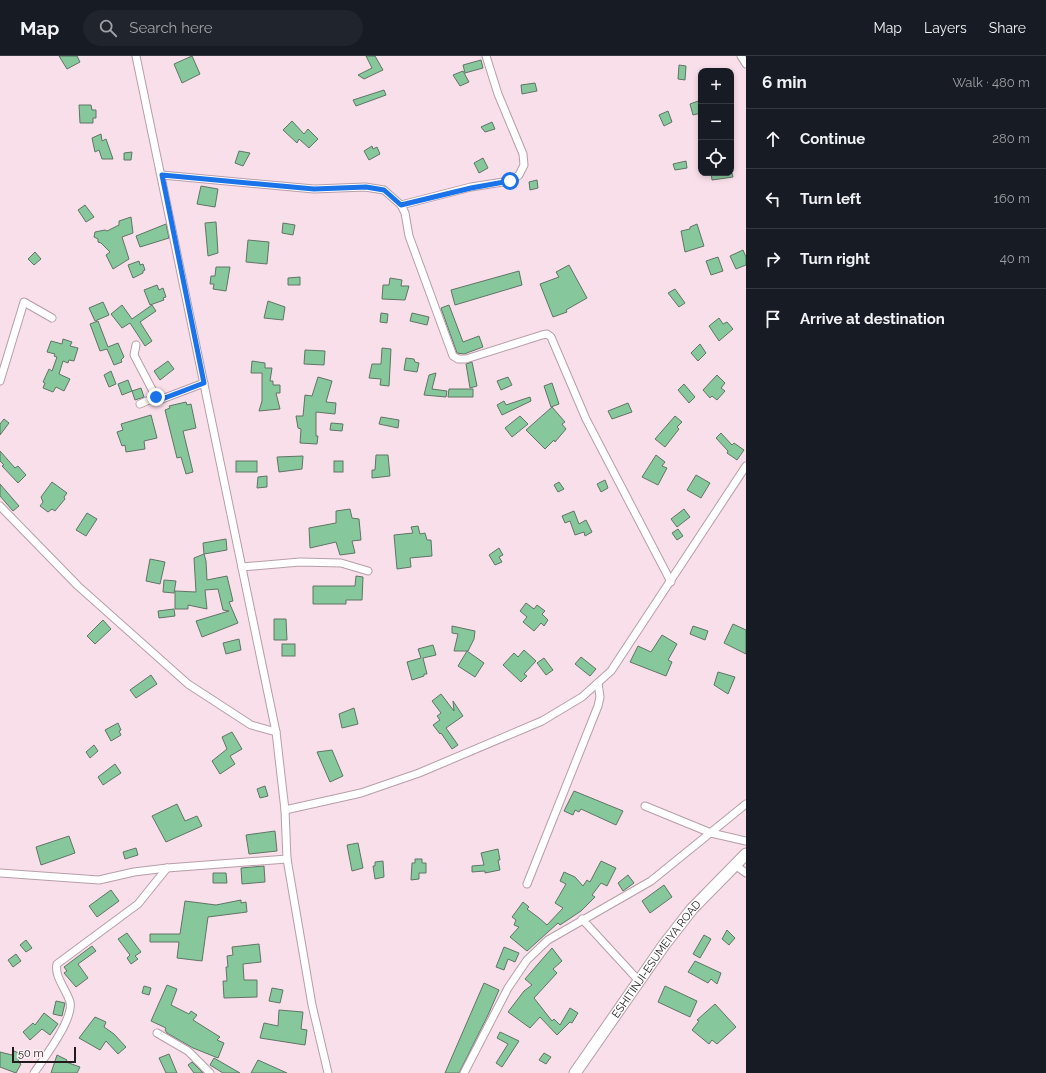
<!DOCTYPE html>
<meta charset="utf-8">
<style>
:root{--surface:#171b24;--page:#20242c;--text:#f1f3f6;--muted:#9ea1a6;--line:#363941}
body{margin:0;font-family:Raleway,sans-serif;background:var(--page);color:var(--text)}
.controls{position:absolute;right:12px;top:12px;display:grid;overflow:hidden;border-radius:8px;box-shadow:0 2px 6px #0003}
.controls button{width:36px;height:36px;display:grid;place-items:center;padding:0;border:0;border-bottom:1px solid var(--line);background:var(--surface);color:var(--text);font:20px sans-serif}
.scale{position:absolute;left:12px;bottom:10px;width:64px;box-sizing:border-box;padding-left:4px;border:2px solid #231a1e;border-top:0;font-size:11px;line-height:14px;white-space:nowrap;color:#231a1e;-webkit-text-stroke:3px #fcf1f5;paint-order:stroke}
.stop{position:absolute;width:12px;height:12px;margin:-9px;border:3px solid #1a73e8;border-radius:50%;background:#fff}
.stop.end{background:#1a73e8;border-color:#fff;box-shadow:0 1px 4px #0008}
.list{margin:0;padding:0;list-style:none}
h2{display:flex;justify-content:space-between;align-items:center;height:52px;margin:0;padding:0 16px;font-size:17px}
h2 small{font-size:13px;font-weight:400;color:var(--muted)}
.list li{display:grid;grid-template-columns:26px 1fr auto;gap:12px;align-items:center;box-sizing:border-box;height:60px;padding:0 16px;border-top:1px solid var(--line)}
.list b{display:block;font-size:15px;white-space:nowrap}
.list em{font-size:13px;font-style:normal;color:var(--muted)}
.icon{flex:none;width:22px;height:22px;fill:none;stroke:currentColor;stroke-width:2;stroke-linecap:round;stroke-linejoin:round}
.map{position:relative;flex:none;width:746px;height:1017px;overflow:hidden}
header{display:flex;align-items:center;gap:24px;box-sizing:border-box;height:56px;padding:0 20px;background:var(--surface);border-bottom:1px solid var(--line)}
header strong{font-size:19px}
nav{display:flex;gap:22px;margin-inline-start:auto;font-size:14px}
.search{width:280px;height:36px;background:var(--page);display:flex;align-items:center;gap:10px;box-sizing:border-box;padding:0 14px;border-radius:22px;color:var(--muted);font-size:15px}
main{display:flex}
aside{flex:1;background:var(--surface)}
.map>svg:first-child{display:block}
.building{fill:#86c79c;stroke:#607466}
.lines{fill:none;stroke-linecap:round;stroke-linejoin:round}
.minor-casing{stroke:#b69ea8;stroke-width:9}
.trunk-casing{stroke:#b69ea8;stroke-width:13}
.minor{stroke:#fff;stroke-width:7}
.trunk{stroke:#fff;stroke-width:11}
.route{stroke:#1a73e8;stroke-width:5}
.labels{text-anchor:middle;stroke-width:4;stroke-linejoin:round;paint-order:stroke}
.street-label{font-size:11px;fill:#231a1e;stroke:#fcf1f5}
</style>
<header>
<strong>Map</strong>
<div class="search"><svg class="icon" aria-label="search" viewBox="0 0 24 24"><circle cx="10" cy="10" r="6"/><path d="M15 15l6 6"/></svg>Search here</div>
<nav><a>Map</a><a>Layers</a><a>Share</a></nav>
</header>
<main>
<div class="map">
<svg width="746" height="1017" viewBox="0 0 746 1017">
<rect width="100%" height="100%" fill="#f9dfe9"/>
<g class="building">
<polygon points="59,0 77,0 80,6 67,13"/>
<polygon points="192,0 200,18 182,27 174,8"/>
<polygon points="366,0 375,0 383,14 364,23 358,19 372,12"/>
<polygon points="481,4 483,12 465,17 463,9"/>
<polygon points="679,9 686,10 685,24 678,23"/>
<polygon points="463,15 469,26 460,30 453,19"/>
<polygon points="535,27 537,35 522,38 521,29"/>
<polygon points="384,34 386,39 356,50 353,44"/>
<polygon points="701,44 701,57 693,59 690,48"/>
<polygon points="79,49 91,49 92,54 96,54 96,62 93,62 93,67 80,67"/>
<polygon points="668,55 672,66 664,70 659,59"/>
<polygon points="292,65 304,78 308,73 318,83 309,92 299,83 297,87 283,74"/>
<polygon points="492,66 495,73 485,76 481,71"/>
<polygon points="101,78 102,85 106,83 113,103 102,103 99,94 95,96 92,82"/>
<polygon points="372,90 373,93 377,91 380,98 369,104 364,95"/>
<polygon points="239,95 250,97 243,110 235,107"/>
<polygon points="132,96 131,104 124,104 124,97"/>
<polygon points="483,102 488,112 479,117 474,107"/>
<polygon points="686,105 687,112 675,114 673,108"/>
<polygon points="711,117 732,117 733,121 712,124"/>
<polygon points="537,124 538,132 530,134 529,126"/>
<polygon points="201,130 218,133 215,151 197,148"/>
<polygon points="85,149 94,161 86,166 78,154"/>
<polygon points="131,161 133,177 122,181 129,203 113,213 106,199 110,196 101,187 98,186 98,183 94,181 95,176 105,174 107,175 119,169 119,165"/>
<polygon points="216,166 218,197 208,200 205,167"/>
<polygon points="283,167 295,169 293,179 282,177"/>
<polygon points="166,168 169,182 140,191 136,180"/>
<polygon points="697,168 704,190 685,196 681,175 690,173 690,171"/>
<polygon points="248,184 269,186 267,208 246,206"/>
<polygon points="743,194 746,201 746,209 736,213 730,200"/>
<polygon points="35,196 41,203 34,209 28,203"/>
<polygon points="718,201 723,215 711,219 706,205"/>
<polygon points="139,205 140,209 143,208 145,214 143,215 143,217 133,222 128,209"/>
<polygon points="569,209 587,242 566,254 567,256 553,261 540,228 559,221 556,216"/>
<polygon points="216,211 230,211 226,235 213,233 214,228 210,228 211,220 215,220"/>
<polygon points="519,215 522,229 455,249 451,234"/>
<polygon points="300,221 300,229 288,229 288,222"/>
<polygon points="390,222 402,224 401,230 409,230 405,244 382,243 383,229 389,229"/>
<polygon points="157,229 159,234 163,232 166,241 163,242 164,244 150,249 144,234"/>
<polygon points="675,233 685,247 679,251 668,237"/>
<polygon points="268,245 285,251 283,264 264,262"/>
<polygon points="103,246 109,259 95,265 89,252"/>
<polygon points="122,249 132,263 152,249 156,255 140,266 152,285 145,290 130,267 122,272 111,258"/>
<polygon points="449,249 463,286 479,280 483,291 464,298 457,297 441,252"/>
<polygon points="381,257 388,258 387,267 380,266"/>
<polygon points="412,257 429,261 427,269 410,265"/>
<polygon points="719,262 723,268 727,266 733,273 719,285 709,270"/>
<polygon points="98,265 108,291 118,287 124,301 121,304 122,306 114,309 107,293 100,295 90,268"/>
<polygon points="63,283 72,286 70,290 78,292 74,305 69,304 68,307 63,305 59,318 70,323 64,335 56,331 53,336 43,332 45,327 43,326 49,313 52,315 57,301 54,300 55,298 47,296 51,285 62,288"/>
<polygon points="700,288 706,297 698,305 691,297"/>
<polygon points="382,292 391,293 389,330 380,329 381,323 369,322 372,308 381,308"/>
<polygon points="305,294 325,295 324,309 304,308"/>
<polygon points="406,302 414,303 415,306 419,307 417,316 404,314"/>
<polygon points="168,305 174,313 160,324 154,315"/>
<polygon points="252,305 265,307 265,312 272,312 270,325 273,325 273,329 280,329 280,337 276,337 280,353 259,355 262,345 262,317 251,317"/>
<polygon points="472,306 477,330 470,332 466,308"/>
<polygon points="111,315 116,328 109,331 104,319"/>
<polygon points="436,317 432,333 447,335 446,341 424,339 429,319"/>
<polygon points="717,319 725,327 721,332 725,335 717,344 712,340 710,342 703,334"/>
<polygon points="318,321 332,325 326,346 336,347 335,358 316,356 316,380 318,380 317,388 300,387 301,373 298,372 296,360 303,360 305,339 312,340"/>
<polygon points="508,321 512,329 501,334 497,325"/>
<polygon points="128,324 132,335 122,339 118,328"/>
<polygon points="552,327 559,348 551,351 544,330"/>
<polygon points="684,328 695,341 689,347 678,334"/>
<polygon points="141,332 144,341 135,344 132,335"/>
<polygon points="449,333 473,333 473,341 448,341"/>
<polygon points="530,341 531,345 502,359 497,349 504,345 506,349"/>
<polygon points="186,346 187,349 191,348 196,372 183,375 193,416 186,418 181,401 177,402 165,354 170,352 169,350"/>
<polygon points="628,347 632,356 612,363 608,355"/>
<polygon points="552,351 565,366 562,368 566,373 555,386 554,384 545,393 526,374"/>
<polygon points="151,359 157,382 144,385 145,393 126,396 125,389 122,390 117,376 123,374 121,368"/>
<polygon points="520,360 528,368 512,381 505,372"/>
<polygon points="675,360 682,366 677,371 679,373 665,391 655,383"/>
<polygon points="381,361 399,364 398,372 379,368"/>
<polygon points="4,363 9,367 0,379 0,368"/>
<polygon points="331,367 343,368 342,375 330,374"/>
<polygon points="721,377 732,389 734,387 744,394 737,404 727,397 728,395 716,382"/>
<polygon points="0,395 15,412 18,410 26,419 18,427 2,410 4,409 0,405"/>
<polygon points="376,399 388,399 390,420 372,422 372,414 375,414"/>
<polygon points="656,399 665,406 662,410 667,412 658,429 642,421"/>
<polygon points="303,400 302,413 279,416 277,401"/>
<rect x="236" y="405" width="21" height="11"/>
<rect x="334" y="405" width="9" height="11"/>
<polygon points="696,419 710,427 701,442 687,434"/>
<polygon points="267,420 267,431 257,432 258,421"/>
<polygon points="605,424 608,432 601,436 597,428"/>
<polygon points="52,426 67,437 64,441 65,443 55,455 52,453 48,456 40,450 43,446 41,441"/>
<polygon points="559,426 564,433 558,436 554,429"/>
<polygon points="0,428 19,450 13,455 0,440"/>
<polygon points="350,453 352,462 359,463 361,484 352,485 355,497 340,499 336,486 310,492 309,472 336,467 336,455"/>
<polygon points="684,453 690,461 677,471 671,463"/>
<polygon points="574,455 579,468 586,464 592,476 585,480 584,476 575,479 570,465 565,467 562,460"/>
<polygon points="87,457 97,463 86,480 76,474"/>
<polygon points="418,470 420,478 425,477 427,484 431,484 432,500 410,502 411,511 397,513 394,479 413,477 411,471"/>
<polygon points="678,473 683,480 677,484 672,477"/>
<polygon points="226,483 227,494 204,498 203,487"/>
<polygon points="499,492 503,499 499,501 502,506 495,509 489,499"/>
<polygon points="204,498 206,505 207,524 227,520 233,545 229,546 238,567 202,581 196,565 229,555 223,554 218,533 205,534 207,553 188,549 188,553 175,553 175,535 196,536 194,502"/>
<polygon points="150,503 165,506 160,528 146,525"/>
<polygon points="356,520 363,521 362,544 346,544 346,548 313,548 313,530 355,530"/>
<polygon points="164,524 176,525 174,537 163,536"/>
<polygon points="526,547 534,553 537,549 545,555 542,558 548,564 544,570 541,567 534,575 523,566 527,561 520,555"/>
<polygon points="174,553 175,560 159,562 158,555"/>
<polygon points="274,563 286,563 287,584 274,584"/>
<polygon points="103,564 111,573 95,588 87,580"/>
<polygon points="733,568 746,574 746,598 724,587"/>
<polygon points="452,570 475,575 474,583 468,595 454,595 458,578 452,577"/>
<polygon points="693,570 708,575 705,584 690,578"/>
<polygon points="662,579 677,588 668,604 672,606 666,620 630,606 638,590 651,596"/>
<polygon points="239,583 241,594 226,598 223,587"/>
<rect x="282" y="588" width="13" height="12"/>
<polygon points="433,589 436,599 423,602 427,618 424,618 424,620 412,624 407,606 421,602 418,593"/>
<polygon points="524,594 536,605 524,618 527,620 521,626 503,609 514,597 518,601"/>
<polygon points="467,595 484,607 475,621 458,610"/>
<polygon points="581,601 596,613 590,620 575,608"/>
<polygon points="544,602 553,614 546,619 537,607"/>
<polygon points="718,616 735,621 728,638 714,629"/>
<polygon points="151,619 157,628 136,642 130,634"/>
<polygon points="441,638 454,655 453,645 463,660 446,672 458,689 452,693 441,677 440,678 433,669 440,664 437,660 441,657 432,645"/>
<polygon points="354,652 358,668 342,672 339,658"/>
<polygon points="118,667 121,674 119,675 121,679 111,685 105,674"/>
<polygon points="232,676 242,693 230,700 235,708 220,718 212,705 227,693 222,681"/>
<polygon points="94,689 98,695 90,702 86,696"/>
<polygon points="332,694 343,720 330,726 317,696"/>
<polygon points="115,708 121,717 103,729 98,721"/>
<polygon points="265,730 268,740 260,742 257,733"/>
<polygon points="574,735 623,755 616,769 581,753 579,756 575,754 573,759 564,755"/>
<polygon points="177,748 185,765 197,760 202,770 166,786 152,760"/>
<polygon points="275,775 277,795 249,798 246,779"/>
<polygon points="69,780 75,797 41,809 36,791"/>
<polygon points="358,787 363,812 352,815 347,789"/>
<polygon points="136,792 138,799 125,803 123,796"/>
<polygon points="498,793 500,804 498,804 500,814 485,817 485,815 472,816 472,810 484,809 481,797"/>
<polygon points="415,803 422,803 422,807 426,807 426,817 419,817 419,823 411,824 412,807 415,807"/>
<polygon points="383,805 384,821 375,823 373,810 375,810 375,806"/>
<polygon points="601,805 616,812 607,830 601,827 592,839 595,841 581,855 560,869 558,867 527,895 510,881 519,871 514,869 516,864 512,861 523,846 529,851 527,853 539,862 547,869 563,852 555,847 566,828 560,825 564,816 575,821 583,830 587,824 590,826"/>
<polygon points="264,810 265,826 242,828 241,812"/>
<polygon points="213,817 226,817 227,827 213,827"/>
<polygon points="628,819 634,827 623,835 618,827"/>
<polygon points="664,829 672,841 650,857 642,845"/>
<polygon points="111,834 119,845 97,861 89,850"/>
<polygon points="241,844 241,847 246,846 247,856 208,861 202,905 177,902 179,886 150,886 150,878 180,878 185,845 216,849"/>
<polygon points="727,874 735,882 729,889 722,883"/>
<polygon points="127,877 141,896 135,900 138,903 131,908 127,902 130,899 118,883"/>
<polygon points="704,879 711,883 700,902 693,898"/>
<polygon points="26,884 32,892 26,896 20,889"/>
<polygon points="259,888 261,906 243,908 244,924 257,924 257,941 224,942 223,925 227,925 226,911 228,911 227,900 233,899 232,891"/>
<polygon points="92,890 96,895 78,908 88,922 76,931 64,917 67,915 64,911"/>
<polygon points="504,891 519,897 515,906 508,903 504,914 496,911"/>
<polygon points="552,892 562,905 553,913 557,917 534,942 552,965 554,963 560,969 570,952 578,957 572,967 570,966 557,979 540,961 530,972 508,956 524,935 532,929 525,923"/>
<polygon points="16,898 21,905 13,911 8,904"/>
<polygon points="695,905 721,917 717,928 711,923 708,927 688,916"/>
<polygon points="484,927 499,934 488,959 459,1017 445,1017"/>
<polygon points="167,929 177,933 171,949 189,958 191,955 197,959 193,964 220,981 217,984 224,987 218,1002 193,992 167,977 165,974 166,972 151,965"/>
<polygon points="144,930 151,932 149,939 142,937"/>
<polygon points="665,930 697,945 690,961 658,946"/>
<polygon points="272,932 283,934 280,947 269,945"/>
<polygon points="56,945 65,947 62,960 53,958"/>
<polygon points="715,948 736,971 717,988 712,984 709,988 692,974 699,965 697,964"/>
<polygon points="279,954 303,956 301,973 307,974 305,989 260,982 264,967 278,970"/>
<polygon points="44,957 58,968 50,979 42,973 30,984 23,976 33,967 35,969"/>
<polygon points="95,961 106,966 104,971 114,978 126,991 118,998 106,985 100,994 79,982"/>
<polygon points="500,976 519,985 502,1011 496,1007 508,988 497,982"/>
<polygon points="14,995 21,998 18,1006 21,1008 16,1017 0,1011 0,996 12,999"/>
<polygon points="544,997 551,1001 546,1008 539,1004"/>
<polygon points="169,998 177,1017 166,1017 159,1002"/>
<polygon points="57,999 67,1004 66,1006 80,1011 77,1017 51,1017"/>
<polygon points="214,1002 240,1017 223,1017 210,1009"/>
<polygon points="258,1004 287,1017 251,1017"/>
<polygon points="192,1006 203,1017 194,1017 188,1009"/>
</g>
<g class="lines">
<g class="minor-casing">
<g id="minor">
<polyline points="136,0 276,676 285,754 287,803 312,949 328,1017"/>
<polyline points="741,0 746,8"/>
<polyline points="162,119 314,133 365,131 384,134 401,149 405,157 409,180 453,300 458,303 466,303 542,279 547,278 551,281 586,363 671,526"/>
<polyline points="401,149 471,131 510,125 519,119 524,109 523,98 498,38 486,0"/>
<polyline points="136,289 134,299 156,341"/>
<polyline points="0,325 24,246 52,262"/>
<polyline points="140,348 156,341 162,343 204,327"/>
<polyline points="0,450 78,530 188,628 251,669 276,676"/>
<polyline points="242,511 300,506 341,507 368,515"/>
<polyline points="645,750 711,777 746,785"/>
<polyline points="285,754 361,737 419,717 542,665 582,641 611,615 746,410"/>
<polyline points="735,809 746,817"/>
<polyline points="0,817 99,824 134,816 167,812 287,803"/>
<polyline points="527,828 598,650 600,641 598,627"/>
<polyline points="582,863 639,925"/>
<polyline points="157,977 188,995 210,1017"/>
<path d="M 34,1017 C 44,1002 74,963 70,946 C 66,933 54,920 57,908 L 138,848 L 167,812"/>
<polyline points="464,1017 508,932 527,904 548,884 651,825 746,748"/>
</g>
</g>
<g class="trunk-casing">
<g id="trunk">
<path id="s1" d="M 575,1017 L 664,889 L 692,853 L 746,798"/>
</g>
</g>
<use href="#minor" class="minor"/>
<use href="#trunk" class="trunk"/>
</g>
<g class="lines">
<polyline class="route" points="156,341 162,343 204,327 162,119 314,133 366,131 384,134 401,149 471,132 510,125"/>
</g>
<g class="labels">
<g class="street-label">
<text dy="4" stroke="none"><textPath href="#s1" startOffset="140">ESHITINJI-ESUMEIYA ROAD</textPath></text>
</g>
</g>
</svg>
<div class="controls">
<button>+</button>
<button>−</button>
<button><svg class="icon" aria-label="locate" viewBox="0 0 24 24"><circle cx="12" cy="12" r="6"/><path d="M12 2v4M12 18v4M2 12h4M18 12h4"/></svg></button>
</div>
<div class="scale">50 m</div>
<div class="stop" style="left:510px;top:125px"></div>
<div class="stop end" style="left:156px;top:341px"></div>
</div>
<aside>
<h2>6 min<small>Walk · 480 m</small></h2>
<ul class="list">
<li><svg class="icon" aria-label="ahead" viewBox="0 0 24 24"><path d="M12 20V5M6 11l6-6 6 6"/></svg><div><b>Continue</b></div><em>280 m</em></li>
<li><svg class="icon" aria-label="left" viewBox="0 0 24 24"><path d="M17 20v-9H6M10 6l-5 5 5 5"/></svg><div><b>Turn left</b></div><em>160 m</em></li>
<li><svg class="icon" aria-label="right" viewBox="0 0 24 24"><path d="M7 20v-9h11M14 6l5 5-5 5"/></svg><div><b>Turn right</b></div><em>40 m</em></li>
<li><svg class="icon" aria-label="arrive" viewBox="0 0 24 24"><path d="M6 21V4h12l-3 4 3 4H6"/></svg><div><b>Arrive at destination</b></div></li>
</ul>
</aside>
</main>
